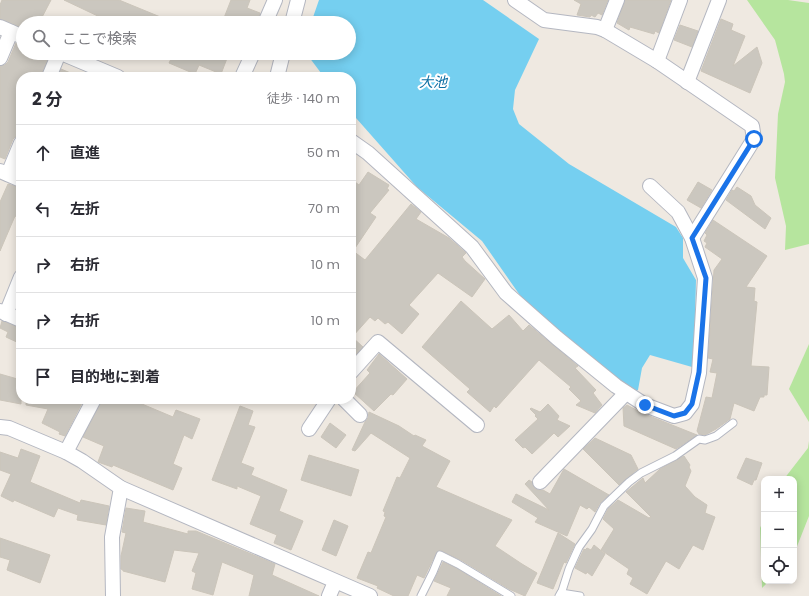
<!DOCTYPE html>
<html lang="ja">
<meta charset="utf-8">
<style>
:root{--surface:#fff;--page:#f7f7f7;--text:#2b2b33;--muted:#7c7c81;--line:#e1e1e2}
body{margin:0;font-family:Poppins,"Noto Sans JP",sans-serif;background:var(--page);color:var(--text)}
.controls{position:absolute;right:12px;bottom:12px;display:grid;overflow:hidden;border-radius:8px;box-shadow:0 2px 10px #0003}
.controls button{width:36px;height:36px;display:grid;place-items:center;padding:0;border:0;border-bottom:1px solid var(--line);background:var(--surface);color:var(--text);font:20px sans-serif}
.stop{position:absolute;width:12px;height:12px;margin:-9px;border:3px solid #1a73e8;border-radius:50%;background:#fff}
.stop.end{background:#1a73e8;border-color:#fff;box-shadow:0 1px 4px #0008}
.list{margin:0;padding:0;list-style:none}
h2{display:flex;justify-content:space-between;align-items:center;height:52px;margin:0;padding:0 16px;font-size:17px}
h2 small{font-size:13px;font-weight:400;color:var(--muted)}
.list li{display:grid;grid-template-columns:26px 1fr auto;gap:12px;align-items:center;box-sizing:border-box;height:56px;padding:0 16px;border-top:1px solid var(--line)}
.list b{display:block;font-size:15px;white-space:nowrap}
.list em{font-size:13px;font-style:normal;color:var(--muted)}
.icon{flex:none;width:22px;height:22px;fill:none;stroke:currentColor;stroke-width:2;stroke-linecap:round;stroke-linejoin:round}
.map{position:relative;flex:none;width:809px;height:596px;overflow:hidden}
.search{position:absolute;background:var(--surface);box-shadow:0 2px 10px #0003;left:16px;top:16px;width:340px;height:44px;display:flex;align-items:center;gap:10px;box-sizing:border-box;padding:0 14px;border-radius:22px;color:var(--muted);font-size:15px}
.panel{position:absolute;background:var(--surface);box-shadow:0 2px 10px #0003;left:16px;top:72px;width:340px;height:332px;border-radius:16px}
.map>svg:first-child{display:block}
.green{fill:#b6e59e}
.water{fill:#75cff0}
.building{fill:#cbc7bf;stroke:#cbc5ba}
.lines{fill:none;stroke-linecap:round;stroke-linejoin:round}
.lane-casing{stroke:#b4b7c1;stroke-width:9}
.street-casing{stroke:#b4b7c1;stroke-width:16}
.lane{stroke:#fff;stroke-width:7}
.street{stroke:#fff;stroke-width:14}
.route{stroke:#1a73e8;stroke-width:5}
.labels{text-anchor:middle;stroke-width:4;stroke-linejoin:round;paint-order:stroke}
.water-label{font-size:14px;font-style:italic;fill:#0d6fa3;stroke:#fff}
</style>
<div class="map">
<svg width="809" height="596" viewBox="0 0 809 596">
<rect width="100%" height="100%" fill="#efe9e1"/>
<g class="green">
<polygon points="747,0 788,0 809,3 809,244 785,250 786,226 775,178 778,114 785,82 784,74 775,40"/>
<polygon points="809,344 809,422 789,389"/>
<polygon points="809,441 809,516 794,554 794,479 784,479 808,448"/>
<polygon points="764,519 764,581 769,581 762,588 760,528"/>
</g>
<polygon class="water" points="319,0 483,0 539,39 515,90 513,109 519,124 569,164 676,227 683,238 683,258 696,280 694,360 692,367 650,355 642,368 638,390 632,392 531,311 482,241 417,187 356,118 351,112 351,77 324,77 306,53 349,53 349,23 311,23"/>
<g class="building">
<polygon points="2,0 51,0 39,23 23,23 23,28 0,19 0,5"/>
<polygon points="64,0 119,0 175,23 100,23 102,18"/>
<polygon points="231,0 250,0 247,8 260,13 257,23 222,23"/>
<polygon points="574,0 608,0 602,15 598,13 595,17 591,15 590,17 577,15 581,4"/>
<polygon points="625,0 671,0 659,33 655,31 654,34 630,27 629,30 617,23"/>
<polygon points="721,19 733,24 731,30 745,36 733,66 757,47 762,63 750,93 701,71"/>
<polygon points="680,25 698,31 692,47 674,40"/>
<polygon points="16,43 23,45 23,53 50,53 41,77 21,77 21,135 16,136 13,139 5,159 0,157 0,66 5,65 8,62"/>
<polygon points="171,53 229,53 221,74 199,65 195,74 169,63 173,55"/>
<polygon points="61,69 80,77 58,77"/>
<polygon points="368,172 389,185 387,189 389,190 370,213 376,217 353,251 365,260 411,204 421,212 416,219 449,238 466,253 462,257 465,261 485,279 472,297 438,273 409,305 419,314 402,334 388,322 385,324 378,318 375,321 370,317 352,337 363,347 353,357 351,355 351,179 359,185"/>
<polygon points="698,182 712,190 701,208 687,200"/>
<polygon points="8,184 21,188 21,218 15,216 0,251 0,202"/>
<polygon points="737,187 751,196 755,205 771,218 765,229 726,200 732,190 734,191"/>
<polygon points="713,220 767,256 746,287 755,288 754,301 757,302 751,366 769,367 767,395 764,395 764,397 760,397 754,411 734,403 730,419 716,429 705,435 699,434 697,431 706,397 712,398 717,373 710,372 713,359 708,358 714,270 722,259 705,247 707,243 704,241 707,235 705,233"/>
<polygon points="461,301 492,329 509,315 523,331 529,325 578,366 575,368 596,390 593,393 602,405 595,413 576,405 581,401 569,389 571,387 539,360 496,408 494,406 490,412 467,392 470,389 422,347"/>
<polygon points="2,321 21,328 21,344 6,337 8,332 0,328"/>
<polygon points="379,354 407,379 393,395 391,394 374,411 353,392 370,373 367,370"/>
<polygon points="0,374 21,380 21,404 0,400"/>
<polygon points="26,399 84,399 65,436 59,434 60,432 42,423 48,409 26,405"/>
<polygon points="102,399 130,399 173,417 176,410 200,419 192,439 184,435 173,464 182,468 173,490 113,465 112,467 98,462 104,446 83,437"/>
<polygon points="548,404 559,416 557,420 570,426 558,437 554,433 532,454 525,447 523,448 515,440 538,419 535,416 536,415 530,409 531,408 540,412"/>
<polygon points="627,405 642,413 697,435 676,449 624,426 623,408"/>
<polygon points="240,406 253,411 248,425 255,427 241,463 254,468 251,475 287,490 279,511 303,521 291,550 274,543 277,535 250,524 261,496 237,486 237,489 212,480"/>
<polygon points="369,412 399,426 414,436 415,435 426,440 422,446 450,461 436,487 512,520 495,546 522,564 537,573 525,596 509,589 461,560 440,550 436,553 424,578 417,575 408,596 394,596 377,588 378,586 357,578 368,552 371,553 386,517 384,516 385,512 383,511 397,477 400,478 410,458 371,433 355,451 352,450 365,422 368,418"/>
<polygon points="330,423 346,435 336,448 321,437"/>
<polygon points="595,438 631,455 638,469 619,485 583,449"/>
<polygon points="21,449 40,456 30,482 80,503 81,500 109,506 106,525 77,520 78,515 58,508 54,517 14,500 13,502 1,496 11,474 0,470 0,452 18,458"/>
<polygon points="309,455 359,470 351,496 301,480"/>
<polygon points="684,456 690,465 689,467 691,471 685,486 695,497 707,505 705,513 715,517 703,550 693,545 679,569 666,561 647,594 630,584 633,578 627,574 629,569 601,550 614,529 603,519 608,509 618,500 649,518 651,517 626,492 643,478 645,483 660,469"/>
<polygon points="746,458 762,463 756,480 754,480 752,485 737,478"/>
<polygon points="564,469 609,495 600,503 595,512 589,507 587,509 580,505 567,536 535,522 538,518 512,502 516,494 549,510 525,484 529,480 532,482 534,488 538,490 543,490 550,494"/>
<polygon points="126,508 145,511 143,522 188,534 188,531 196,531 275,564 272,575 319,596 249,596 254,575 222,562 213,595 192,589 196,573 192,571 199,553 174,550 165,582 123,571 123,570 121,569 121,556 126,533 122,532"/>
<polygon points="334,520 348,526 336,556 322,550"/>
<polygon points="558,533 575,544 566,563 564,562 553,589 537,583"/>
<polygon points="0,538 50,555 40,583 7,570 10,560 0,557"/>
<polygon points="594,545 605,554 592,576 587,572 586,574 575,568 584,549 585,550 587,548 591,550"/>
<polygon points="443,562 456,568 501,596 447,596 451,588 434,581"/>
</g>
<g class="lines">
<g class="lane-casing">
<g id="lane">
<polyline points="561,593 580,596"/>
<polyline points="421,596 433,572 440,555 458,564 511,596"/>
<polyline points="559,596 562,591 569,569 579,547 592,529 604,506 629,482 641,473 675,456 699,439 705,440 716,436 733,423"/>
</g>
</g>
<g class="street-casing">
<g id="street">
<polyline points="515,0 544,20 597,27 605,30 657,61 752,126 754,139 692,238"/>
<polyline points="265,23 275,0"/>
<polyline points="292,23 298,0"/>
<polyline points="0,27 23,37"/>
<polyline points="605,30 617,0"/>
<polyline points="61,53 118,77"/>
<polyline points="0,58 11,32"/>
<polyline points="657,61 680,0"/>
<polyline points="49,77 59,53"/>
<polyline points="242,77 253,53"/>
<polyline points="277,77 283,53"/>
<polyline points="687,82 719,0"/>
<polyline points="351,141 368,153 472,247 506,293 557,338 616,386 645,405 674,416 685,413 692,404 699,373 705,278 692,238 678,212 650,186"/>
<polyline points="0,171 21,180"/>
<polyline points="8,174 21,143"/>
<polyline points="0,311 21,320"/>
<polyline points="6,314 21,277"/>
<polyline points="351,372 378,342 477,425"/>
<polyline points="344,399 360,415"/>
<polyline points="0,427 9,428 66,452 82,461 121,488 370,596"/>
<polyline points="309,429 329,399"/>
<polyline points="66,452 94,399"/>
<polyline points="540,482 626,393"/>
<polyline points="113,596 112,537 121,488"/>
<polyline points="329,596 335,582"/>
</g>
</g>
<use href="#lane" class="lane"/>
<use href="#street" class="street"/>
</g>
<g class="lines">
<polyline class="route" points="645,405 674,416 685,413 692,404 699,372 706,278 692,238 754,139"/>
</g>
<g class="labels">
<g class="water-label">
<text x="433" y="87">大池</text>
</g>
</g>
</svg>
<div class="controls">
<button>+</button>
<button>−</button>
<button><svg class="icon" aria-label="locate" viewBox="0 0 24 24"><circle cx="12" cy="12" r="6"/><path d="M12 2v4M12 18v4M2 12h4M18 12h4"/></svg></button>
</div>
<div class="stop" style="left:754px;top:139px"></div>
<div class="stop end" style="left:645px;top:405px"></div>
<div class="search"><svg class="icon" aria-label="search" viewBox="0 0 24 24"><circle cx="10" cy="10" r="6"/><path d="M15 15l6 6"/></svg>ここで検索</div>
<section class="panel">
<h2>2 分<small>徒歩 · 140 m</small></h2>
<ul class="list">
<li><svg class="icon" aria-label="ahead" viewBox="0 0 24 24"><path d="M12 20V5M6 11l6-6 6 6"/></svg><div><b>直進</b></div><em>50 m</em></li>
<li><svg class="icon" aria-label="left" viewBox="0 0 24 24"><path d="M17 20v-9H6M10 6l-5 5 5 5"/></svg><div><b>左折</b></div><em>70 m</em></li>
<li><svg class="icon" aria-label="right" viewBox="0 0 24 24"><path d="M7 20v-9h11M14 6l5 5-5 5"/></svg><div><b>右折</b></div><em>10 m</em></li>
<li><svg class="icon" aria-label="right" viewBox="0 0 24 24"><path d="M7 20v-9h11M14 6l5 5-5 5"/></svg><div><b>右折</b></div><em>10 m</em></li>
<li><svg class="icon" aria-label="arrive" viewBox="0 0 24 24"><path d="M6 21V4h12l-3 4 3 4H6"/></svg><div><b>目的地に到着</b></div></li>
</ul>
</section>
</div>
